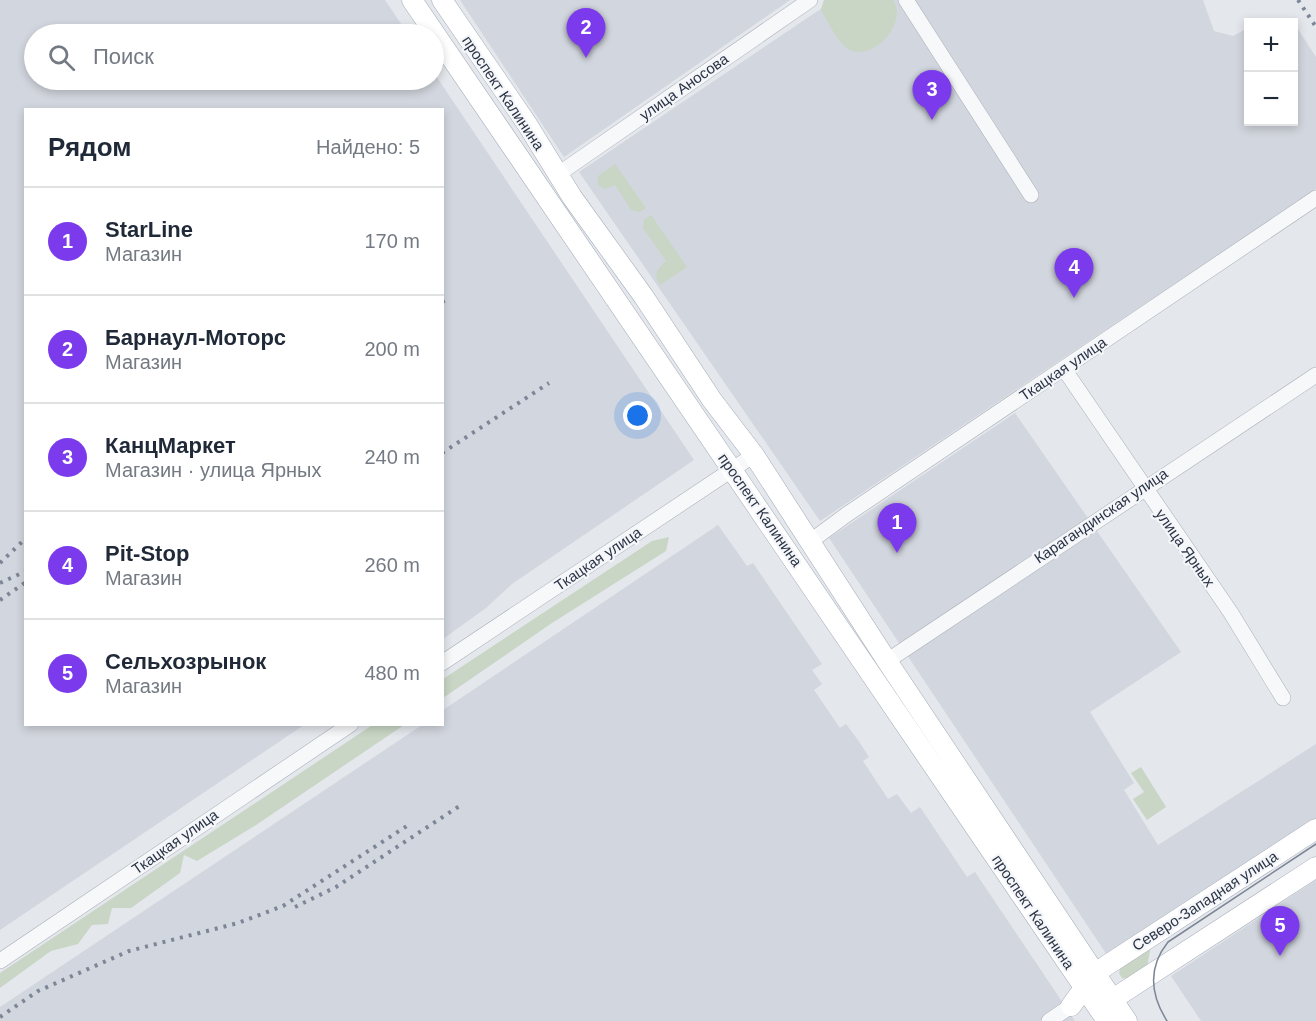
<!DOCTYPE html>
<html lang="ru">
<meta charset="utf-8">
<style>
:root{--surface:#fff;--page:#f6f6f7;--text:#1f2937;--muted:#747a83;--line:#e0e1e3;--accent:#7c3aed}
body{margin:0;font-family:Arial,sans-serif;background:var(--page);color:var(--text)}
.controls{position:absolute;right:18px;top:18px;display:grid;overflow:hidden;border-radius:0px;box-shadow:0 3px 9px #0003}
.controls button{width:54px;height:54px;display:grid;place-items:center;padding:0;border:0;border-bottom:2px solid var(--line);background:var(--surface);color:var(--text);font:30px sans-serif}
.you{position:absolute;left:638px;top:416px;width:21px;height:21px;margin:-15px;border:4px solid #fff;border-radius:50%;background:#1a73e8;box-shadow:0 0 0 9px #1a73e833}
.badge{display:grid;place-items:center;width:39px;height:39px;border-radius:50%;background:var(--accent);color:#fff;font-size:20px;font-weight:700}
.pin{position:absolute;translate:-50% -50px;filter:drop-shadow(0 2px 3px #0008)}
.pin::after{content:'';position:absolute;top:32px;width:21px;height:18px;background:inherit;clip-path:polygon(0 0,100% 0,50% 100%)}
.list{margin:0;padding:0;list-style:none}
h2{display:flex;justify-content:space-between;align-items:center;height:78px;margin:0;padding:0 24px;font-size:26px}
h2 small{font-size:20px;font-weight:400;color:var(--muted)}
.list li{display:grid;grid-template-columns:39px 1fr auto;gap:18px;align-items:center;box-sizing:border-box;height:108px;padding:0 24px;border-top:2px solid var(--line)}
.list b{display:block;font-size:22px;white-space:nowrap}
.list p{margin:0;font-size:20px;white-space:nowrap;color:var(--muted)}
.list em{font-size:20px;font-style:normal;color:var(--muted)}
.icon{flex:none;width:33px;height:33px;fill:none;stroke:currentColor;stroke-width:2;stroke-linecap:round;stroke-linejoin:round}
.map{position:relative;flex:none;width:1316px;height:1021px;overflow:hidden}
.search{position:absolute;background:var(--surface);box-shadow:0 3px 9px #0003;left:24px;top:24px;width:420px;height:66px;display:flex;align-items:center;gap:15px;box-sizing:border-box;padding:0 21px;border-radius:33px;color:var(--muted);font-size:22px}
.panel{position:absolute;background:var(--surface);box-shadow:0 3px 9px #0003;left:24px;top:108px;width:420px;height:618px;border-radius:0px}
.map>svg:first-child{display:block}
.built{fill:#d2d6de}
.green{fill:#c9d6c5}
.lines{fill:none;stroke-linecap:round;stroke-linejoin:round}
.minor-casing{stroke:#a9aeb7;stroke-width:16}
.major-casing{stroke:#a3abb8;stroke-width:21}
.minor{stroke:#f7f8fa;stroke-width:15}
.major{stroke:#fff;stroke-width:20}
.tram{stroke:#7d8696;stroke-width:1.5}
.rail{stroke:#7d8696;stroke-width:4;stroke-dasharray:3 6;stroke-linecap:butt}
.labels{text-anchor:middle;stroke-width:4.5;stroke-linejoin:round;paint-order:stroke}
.street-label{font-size:15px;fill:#2b3445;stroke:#f4f6f9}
</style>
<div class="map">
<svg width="1316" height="1021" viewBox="0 0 1316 1021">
<rect width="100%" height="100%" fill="#e4e7ec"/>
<g class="built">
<polygon points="0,0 385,0 408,34 34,34 34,80 434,80 434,73 694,460 512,584 486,608 443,639 442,110 26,110 26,724 304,725 0,930"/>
<polygon points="460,0 790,0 564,157"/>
<polygon points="834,0 1203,0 1214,31 1233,36 1248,28 1248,122 1294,122 1294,23 1316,57 1316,189 820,521 579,172"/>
<polygon points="1015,413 1181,652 1090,712 1134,783 1124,790 1158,845 1316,744 1316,823 1109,958 829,538"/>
<polygon points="718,525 747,566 753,563 822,664 812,670 822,684 814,690 840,728 846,724 858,740 869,757 863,761 888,799 897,794 911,813 920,807 967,877 975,872 1075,1021 0,1021 0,1007 422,725 442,724 443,710"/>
<polygon points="1316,880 1316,1021 1201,1021 1171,976"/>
</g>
<g class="green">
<path d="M 824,0 L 893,0 C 908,23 875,59 852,51 C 839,46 830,25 823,14 L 821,9 Z"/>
<polygon points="615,164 646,208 640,212 631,210 615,185 605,189 598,185 598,176"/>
<path d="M 651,215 L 687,267 L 660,285 C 652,274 658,269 666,261 L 643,228 L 644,220 Z"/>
<polygon points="669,537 666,551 552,623 443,698 443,679 652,541"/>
<polygon points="374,724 404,725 256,825 197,861 184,855 180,873 131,908 112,908 108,924 92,925 78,944 51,951 0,988 0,973"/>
<polygon points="1141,767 1166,807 1147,820 1133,799 1144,792 1131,773"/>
<polygon points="1151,945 1147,967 1129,979 1122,978 1119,973 1121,965"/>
</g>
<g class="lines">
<g class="minor-casing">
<g id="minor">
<polyline points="906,0 1031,195"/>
<polyline points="557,175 810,0"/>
<polyline points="1064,369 1231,613 1283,698"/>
<polyline points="811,541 846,515 1316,198"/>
<polyline points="887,661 1316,375"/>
<polyline points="442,663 754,455"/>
<polyline points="0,961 351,724"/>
<polyline points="1049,1021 1071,1006"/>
</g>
</g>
<g class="major-casing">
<g id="major">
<polyline points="412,0 1107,1021"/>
<polyline points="442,0 527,124 572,197 644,297 712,400 754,455 887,661 1127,1021"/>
<polyline points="1100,1001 1113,999 1316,867"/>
<polyline points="1071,1006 1095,973 1316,829"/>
</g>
</g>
<use href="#minor" class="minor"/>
<use href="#major" class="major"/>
<path class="tram" d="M 1167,1021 C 1150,994 1148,967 1168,942 L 1316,844"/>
<g class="rail">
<polyline points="1298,0 1316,27"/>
<polyline points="442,302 448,299"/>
<polyline points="442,453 549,383"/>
<polyline points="0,563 26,538"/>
<polyline points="0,583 26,571"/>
<polyline points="0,600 26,582"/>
<polyline points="295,907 336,887 461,805"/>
<polyline points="0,1017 38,991 129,951 238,923 283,906 410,824"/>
</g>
</g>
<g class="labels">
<g class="street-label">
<text transform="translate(684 87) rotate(-35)" y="5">улица Аносова</text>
<text transform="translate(503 93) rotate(56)" y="5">проспект Калинина</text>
<text transform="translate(1063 369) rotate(-34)" y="5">Ткацкая улица</text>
<text transform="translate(760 510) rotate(55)" y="5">проспект Калинина</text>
<text transform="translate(1101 516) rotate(-34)" y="5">Карагандинская улица</text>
<text transform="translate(1185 548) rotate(55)" y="5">улица Ярных</text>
<text transform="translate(598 559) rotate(-34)" y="5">Ткацкая улица</text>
<text transform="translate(175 842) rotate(-35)" y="5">Ткацкая улица</text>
<text transform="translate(1205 901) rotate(-33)" y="5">Северо-Западная улица</text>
<text transform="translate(1033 912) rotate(56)" y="5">проспект Калинина</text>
</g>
</g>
</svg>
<div class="controls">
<button>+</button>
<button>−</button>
</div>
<div class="you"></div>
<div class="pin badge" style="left:897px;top:553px">1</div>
<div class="pin badge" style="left:586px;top:58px">2</div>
<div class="pin badge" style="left:932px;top:120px">3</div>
<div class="pin badge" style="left:1074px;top:298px">4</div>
<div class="pin badge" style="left:1280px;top:956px">5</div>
<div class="search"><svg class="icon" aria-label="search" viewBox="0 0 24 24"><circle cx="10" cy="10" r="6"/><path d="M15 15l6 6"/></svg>Поиск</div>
<section class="panel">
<h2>Рядом<small>Найдено: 5</small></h2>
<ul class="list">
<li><span class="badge">1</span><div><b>StarLine</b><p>Магазин</p></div><em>170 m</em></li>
<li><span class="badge">2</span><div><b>Барнаул-Моторс</b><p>Магазин</p></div><em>200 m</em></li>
<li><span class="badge">3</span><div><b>КанцМаркет</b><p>Магазин · улица Ярных</p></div><em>240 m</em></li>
<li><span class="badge">4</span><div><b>Pit-Stop</b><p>Магазин</p></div><em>260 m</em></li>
<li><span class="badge">5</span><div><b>Сельхозрынок</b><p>Магазин</p></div><em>480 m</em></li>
</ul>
</section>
</div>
